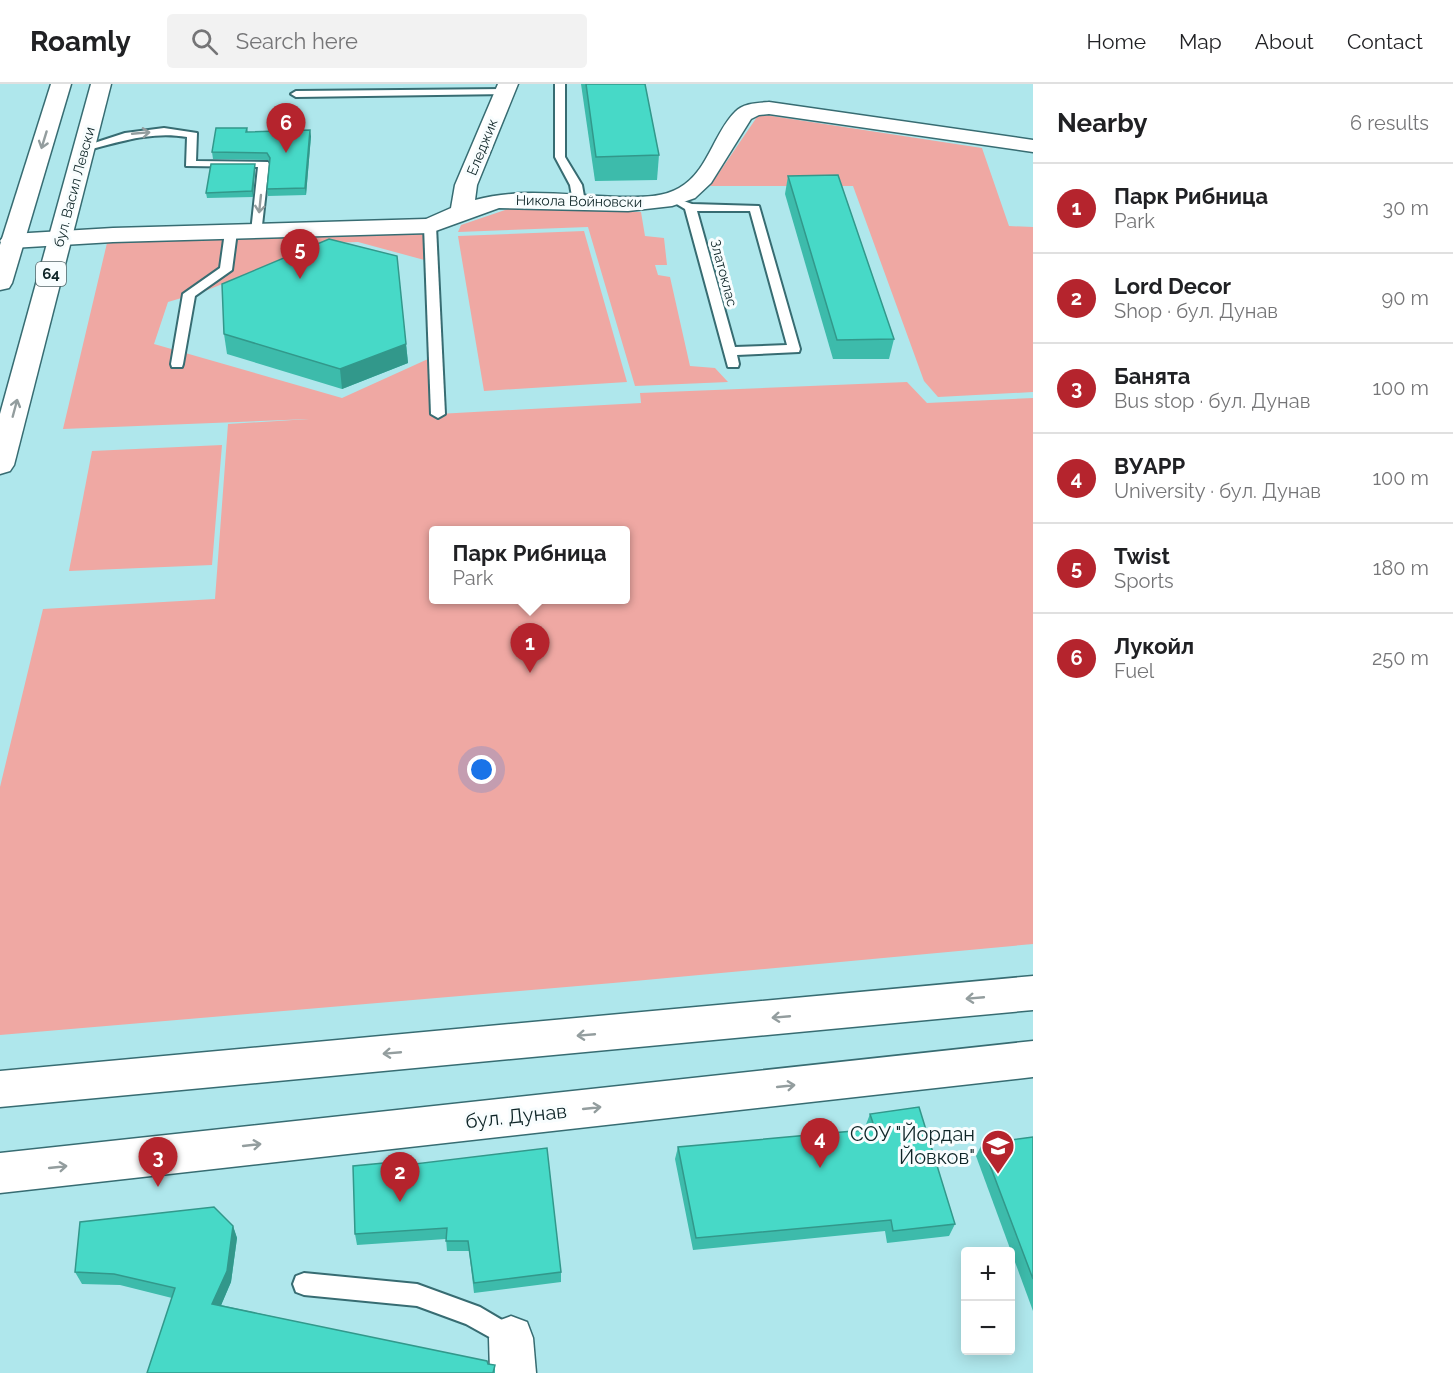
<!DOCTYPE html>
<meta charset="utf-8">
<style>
:root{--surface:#fff;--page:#f2f2f2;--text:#202124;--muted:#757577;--line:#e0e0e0;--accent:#b5242d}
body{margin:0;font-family:Raleway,sans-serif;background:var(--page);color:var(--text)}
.controls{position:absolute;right:18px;bottom:18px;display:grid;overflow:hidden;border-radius:6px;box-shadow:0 3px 15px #0003}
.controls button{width:54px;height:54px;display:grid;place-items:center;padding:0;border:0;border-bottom:2px solid var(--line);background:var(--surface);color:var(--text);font:30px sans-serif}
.you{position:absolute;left:482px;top:686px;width:21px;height:21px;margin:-15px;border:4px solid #fff;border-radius:50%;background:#1a73e8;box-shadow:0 0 0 9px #1a73e833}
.badge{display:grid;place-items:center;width:39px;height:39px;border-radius:50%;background:var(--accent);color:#fff;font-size:20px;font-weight:700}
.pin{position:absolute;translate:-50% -50px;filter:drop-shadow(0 2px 3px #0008)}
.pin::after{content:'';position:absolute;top:32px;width:21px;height:18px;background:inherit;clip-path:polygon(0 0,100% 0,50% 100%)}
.popup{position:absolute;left:429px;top:442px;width:201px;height:78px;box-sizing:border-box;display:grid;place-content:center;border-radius:6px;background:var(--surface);filter:drop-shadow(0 2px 4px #0005);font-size:20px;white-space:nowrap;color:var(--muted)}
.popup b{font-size:22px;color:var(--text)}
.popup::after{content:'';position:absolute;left:50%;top:100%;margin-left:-12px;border:12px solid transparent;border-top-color:var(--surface)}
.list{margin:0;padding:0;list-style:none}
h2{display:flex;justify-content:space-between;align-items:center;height:78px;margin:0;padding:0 24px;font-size:26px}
h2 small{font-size:20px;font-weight:400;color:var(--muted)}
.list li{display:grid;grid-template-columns:39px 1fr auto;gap:18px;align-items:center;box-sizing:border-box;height:90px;padding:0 24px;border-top:2px solid var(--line)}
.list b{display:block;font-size:22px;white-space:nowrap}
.list p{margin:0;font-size:20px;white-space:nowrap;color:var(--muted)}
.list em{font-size:20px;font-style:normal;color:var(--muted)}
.icon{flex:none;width:33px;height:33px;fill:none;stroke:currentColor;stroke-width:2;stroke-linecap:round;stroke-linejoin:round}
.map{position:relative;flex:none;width:1033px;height:1289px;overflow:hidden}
header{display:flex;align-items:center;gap:36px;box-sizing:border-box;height:84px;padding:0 30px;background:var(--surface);border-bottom:2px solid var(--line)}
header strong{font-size:28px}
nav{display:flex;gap:33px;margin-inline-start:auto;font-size:21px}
.search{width:420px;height:54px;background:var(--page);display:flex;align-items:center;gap:15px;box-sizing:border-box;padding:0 21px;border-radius:6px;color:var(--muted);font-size:22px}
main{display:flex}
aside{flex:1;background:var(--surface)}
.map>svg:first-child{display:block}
.green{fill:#efa8a3;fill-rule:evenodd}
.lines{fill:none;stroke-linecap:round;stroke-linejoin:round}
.lane-casing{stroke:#376c72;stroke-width:4}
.street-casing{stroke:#376c72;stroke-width:3}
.secondary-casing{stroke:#376c72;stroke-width:3}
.primary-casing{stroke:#376c72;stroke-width:3}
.lane{fill:#fff;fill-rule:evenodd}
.street{fill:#fff;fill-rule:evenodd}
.secondary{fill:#fff;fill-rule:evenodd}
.primary{fill:#fff;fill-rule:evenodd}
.wall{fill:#3dbbab}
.shaded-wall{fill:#32988b}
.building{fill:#47d9c7;stroke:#32988b;stroke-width:1.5}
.oneway{stroke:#939d9e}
.labels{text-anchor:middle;stroke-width:6;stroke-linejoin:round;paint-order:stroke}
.far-street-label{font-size:14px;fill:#0e2527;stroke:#f8fdfe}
.shield{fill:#f8fdfe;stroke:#546668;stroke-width:1.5}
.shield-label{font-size:15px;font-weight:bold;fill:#0e2527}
.near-street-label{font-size:20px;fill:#0e2527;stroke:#f8fdfe}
.near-poi-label{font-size:20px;fill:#0e2527;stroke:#f8fdfe;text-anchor:end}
</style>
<header>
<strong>Roamly</strong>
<div class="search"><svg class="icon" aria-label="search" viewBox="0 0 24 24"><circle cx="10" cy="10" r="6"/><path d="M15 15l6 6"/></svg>Search here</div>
<nav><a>Home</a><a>Map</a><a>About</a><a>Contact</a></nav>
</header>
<main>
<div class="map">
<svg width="1033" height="1289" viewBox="0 0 1033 1289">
<rect width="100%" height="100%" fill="#afe7ec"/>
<g class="green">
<polygon points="759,30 982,64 1009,142 1033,143 1033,308 938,313 924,297 853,102 710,102"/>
<polygon points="508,125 641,128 645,152 664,154 667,181 655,181 658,191 670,193 690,282 715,284 728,298 635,302 588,143 458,148 461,141"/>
<polygon points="584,147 627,298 484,307 458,152"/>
<path d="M 428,148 L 428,177 L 358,158 L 325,159 L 205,207 L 168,218 L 154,260 L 342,314 L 428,275 L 438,330 L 641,319 L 640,309 L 907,298 L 927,319 L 1033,314 L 1033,860 L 613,899 L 0,951 L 0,703 L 43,525 L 215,515 L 228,340 L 309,335 L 63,345 L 107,159 ZM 434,446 L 626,446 L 626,516 L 434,516 Z"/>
<polygon points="222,361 212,481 69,487 92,367"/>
</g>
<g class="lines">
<g class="lane-casing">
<g id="lane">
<polygon points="555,0 565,0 565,73 582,101 585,118 579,121 573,118 570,101 555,73"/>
<polygon points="504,5 509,8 508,10 296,13 291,10 296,7"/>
<path d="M 164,44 L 197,49 L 196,77 L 268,78 L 269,80 L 261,150 L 257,151 L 251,148 L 258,83 L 186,82 L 187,53 C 150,47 120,58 84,67 L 79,64 L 125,49 Z"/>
<path d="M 681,116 L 692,120 L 759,122 L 800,265 L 799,268 L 737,271 L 739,280 L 738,283 L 728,283 L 685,125 L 675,119 ZM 697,127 L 750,127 L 787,261 L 735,263 Z"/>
<polygon points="430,139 436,142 445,330 438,334 431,330 424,142"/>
<polygon points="231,145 237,148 232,186 195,212 183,280 182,283 172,283 171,280 183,210 220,184 225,148"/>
<polygon points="304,1189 417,1200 480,1223 519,1246 522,1254 519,1262 511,1265 466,1240 417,1222 304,1211 296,1208 293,1200 296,1192"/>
</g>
</g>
<g class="street-casing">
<g id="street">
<path d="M 498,0 L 518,0 L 477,101 L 475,116 C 522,103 572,112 620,113 C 639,113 662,114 679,104 C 708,88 713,50 735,28 C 743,19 757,19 769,18 L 1033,56 L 1033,68 L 769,30 L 759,31 L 751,35 L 711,99 L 695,114 L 672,122 L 628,127 L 499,124 L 430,149 L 113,158 L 12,164 L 4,162 L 0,157 L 4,152 L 12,150 L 113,144 L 426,135 L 451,124 L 455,101 Z"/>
<polygon points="511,1232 527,1238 533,1254 536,1289 490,1289 489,1254 495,1238"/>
</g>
</g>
<g class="secondary-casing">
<g id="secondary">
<polygon points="1033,892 1033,926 0,1023 0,987"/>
<polygon points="1033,957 1033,993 0,1109 0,1069"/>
</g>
</g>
<g class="primary-casing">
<g id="primary">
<polygon points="51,0 71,0 12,199 9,204 0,206 0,161"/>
<polygon points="91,0 111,0 14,381 10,387 0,390 0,330"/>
</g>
</g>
<use href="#lane" class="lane"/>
<use href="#street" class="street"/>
<use href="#secondary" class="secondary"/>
<use href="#primary" class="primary"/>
</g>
<g class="wall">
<polygon points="581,0 645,0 659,71 657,96 595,97"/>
<polygon points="247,44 248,48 311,52 306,111 268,112 267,105 270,78 268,76 213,75 212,68"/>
<polygon points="255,85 253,113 207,114 206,109"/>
<polygon points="788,92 894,255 889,275 833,275 785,110"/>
<polygon points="224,250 406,260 408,279 342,305 227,270"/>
<polygon points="870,1030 955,1140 949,1152 887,1159 885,1147 693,1166 675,1075 678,1063 866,1046 865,1043"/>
<polygon points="1033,1053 1033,1227 976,1072 982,1060"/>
<polygon points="415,1080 561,1188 561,1198 474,1209 469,1167 447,1167 446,1155 357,1161 355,1150"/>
<polygon points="233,1142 237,1154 231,1198 221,1221 488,1280 495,1281 495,1289 147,1289 172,1214 120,1201 82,1200 75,1188"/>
</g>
<g class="shaded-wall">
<polygon points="310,46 311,52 306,111 305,104"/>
<polygon points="255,80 255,85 253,113 252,107"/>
<polygon points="406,260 408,279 342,305 340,285"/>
<polygon points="233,1142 237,1154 231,1198 217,1231 212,1220"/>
</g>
<g class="building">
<polygon points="586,0 645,0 659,71 596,73"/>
<polygon points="216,44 247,44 246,48 310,46 305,104 267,105 270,74 267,69 212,68"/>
<polygon points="211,80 255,80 252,107 206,109"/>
<polygon points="838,91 894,255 837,256 788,92"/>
<polygon points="329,155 397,172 406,260 340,285 224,250 222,200"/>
<polygon points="919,1023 955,1140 893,1147 891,1136 696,1154 678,1063 875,1045 870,1030"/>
<polygon points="1033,1053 1033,1195 982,1060"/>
<polygon points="547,1064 561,1188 474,1199 468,1157 446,1157 447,1144 355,1150 353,1082 415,1076 415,1080"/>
<polygon points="214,1123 233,1142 227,1187 212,1220 487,1277 488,1280 495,1281 493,1289 147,1289 175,1204 114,1190 75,1188 80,1138"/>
</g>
<defs><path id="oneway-shaft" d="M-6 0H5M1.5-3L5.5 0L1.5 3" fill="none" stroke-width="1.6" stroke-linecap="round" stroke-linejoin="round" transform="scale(1.5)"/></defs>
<g class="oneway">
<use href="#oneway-shaft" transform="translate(141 49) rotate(-5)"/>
<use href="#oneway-shaft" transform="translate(44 56) rotate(107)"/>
<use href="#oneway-shaft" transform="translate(260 120) rotate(96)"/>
<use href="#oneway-shaft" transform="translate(15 324) rotate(-75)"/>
<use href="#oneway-shaft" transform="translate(975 914) rotate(175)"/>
<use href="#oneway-shaft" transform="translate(781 933) rotate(175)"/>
<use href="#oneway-shaft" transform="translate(586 951) rotate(175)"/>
<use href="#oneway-shaft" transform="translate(392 969) rotate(175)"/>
<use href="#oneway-shaft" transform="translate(786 1002) rotate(-6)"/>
<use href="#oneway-shaft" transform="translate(592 1024) rotate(-6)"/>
<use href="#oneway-shaft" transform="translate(252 1061) rotate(-6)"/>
<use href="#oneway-shaft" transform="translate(58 1083) rotate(-6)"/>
</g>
<defs>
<g id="school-pin" transform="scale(1.725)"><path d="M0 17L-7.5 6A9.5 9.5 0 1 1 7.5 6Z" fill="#b5242d" stroke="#f8fdfe"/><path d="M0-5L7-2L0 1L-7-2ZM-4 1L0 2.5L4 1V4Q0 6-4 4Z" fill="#fff"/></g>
</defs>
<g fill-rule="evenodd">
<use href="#school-pin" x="998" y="1062"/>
</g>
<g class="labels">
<g class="far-street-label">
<text transform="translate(482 63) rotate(-68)" y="5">Еледжик</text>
<text transform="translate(74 103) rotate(-75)" y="5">бул. Васил Левски</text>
<text transform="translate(579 117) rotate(1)" y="5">Никола Войновски</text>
<text transform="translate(724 189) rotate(75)" y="5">Златоклас</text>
</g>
<rect class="shield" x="36" y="178" width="30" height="24" rx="4.5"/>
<g class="shield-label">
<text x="51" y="195">64</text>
</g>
<g class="near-street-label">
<text transform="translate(516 1032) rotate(-6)" y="7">бул. Дунав</text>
</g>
<g class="near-poi-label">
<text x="975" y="1057">СОУ "Йордан<tspan x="975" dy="23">Йовков"</tspan></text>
</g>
</g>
</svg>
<div class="controls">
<button>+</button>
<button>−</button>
</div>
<div class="you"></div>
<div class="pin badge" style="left:530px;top:589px">1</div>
<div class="popup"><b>Парк Рибница</b>Park</div>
<div class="pin badge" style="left:400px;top:1118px">2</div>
<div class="pin badge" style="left:158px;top:1103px">3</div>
<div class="pin badge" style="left:820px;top:1084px">4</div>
<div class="pin badge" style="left:300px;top:195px">5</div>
<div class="pin badge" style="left:286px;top:69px">6</div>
</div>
<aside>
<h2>Nearby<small>6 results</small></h2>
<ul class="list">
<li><span class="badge">1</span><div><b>Парк Рибница</b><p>Park</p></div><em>30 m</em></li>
<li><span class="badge">2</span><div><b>Lord Decor</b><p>Shop · бул. Дунав</p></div><em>90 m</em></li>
<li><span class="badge">3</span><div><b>Банята</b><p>Bus stop · бул. Дунав</p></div><em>100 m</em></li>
<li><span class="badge">4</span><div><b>ВУАРР</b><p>University · бул. Дунав</p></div><em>100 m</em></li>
<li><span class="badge">5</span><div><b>Twist</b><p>Sports</p></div><em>180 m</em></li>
<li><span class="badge">6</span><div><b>Лукойл</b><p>Fuel</p></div><em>250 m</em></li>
</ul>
</aside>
</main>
